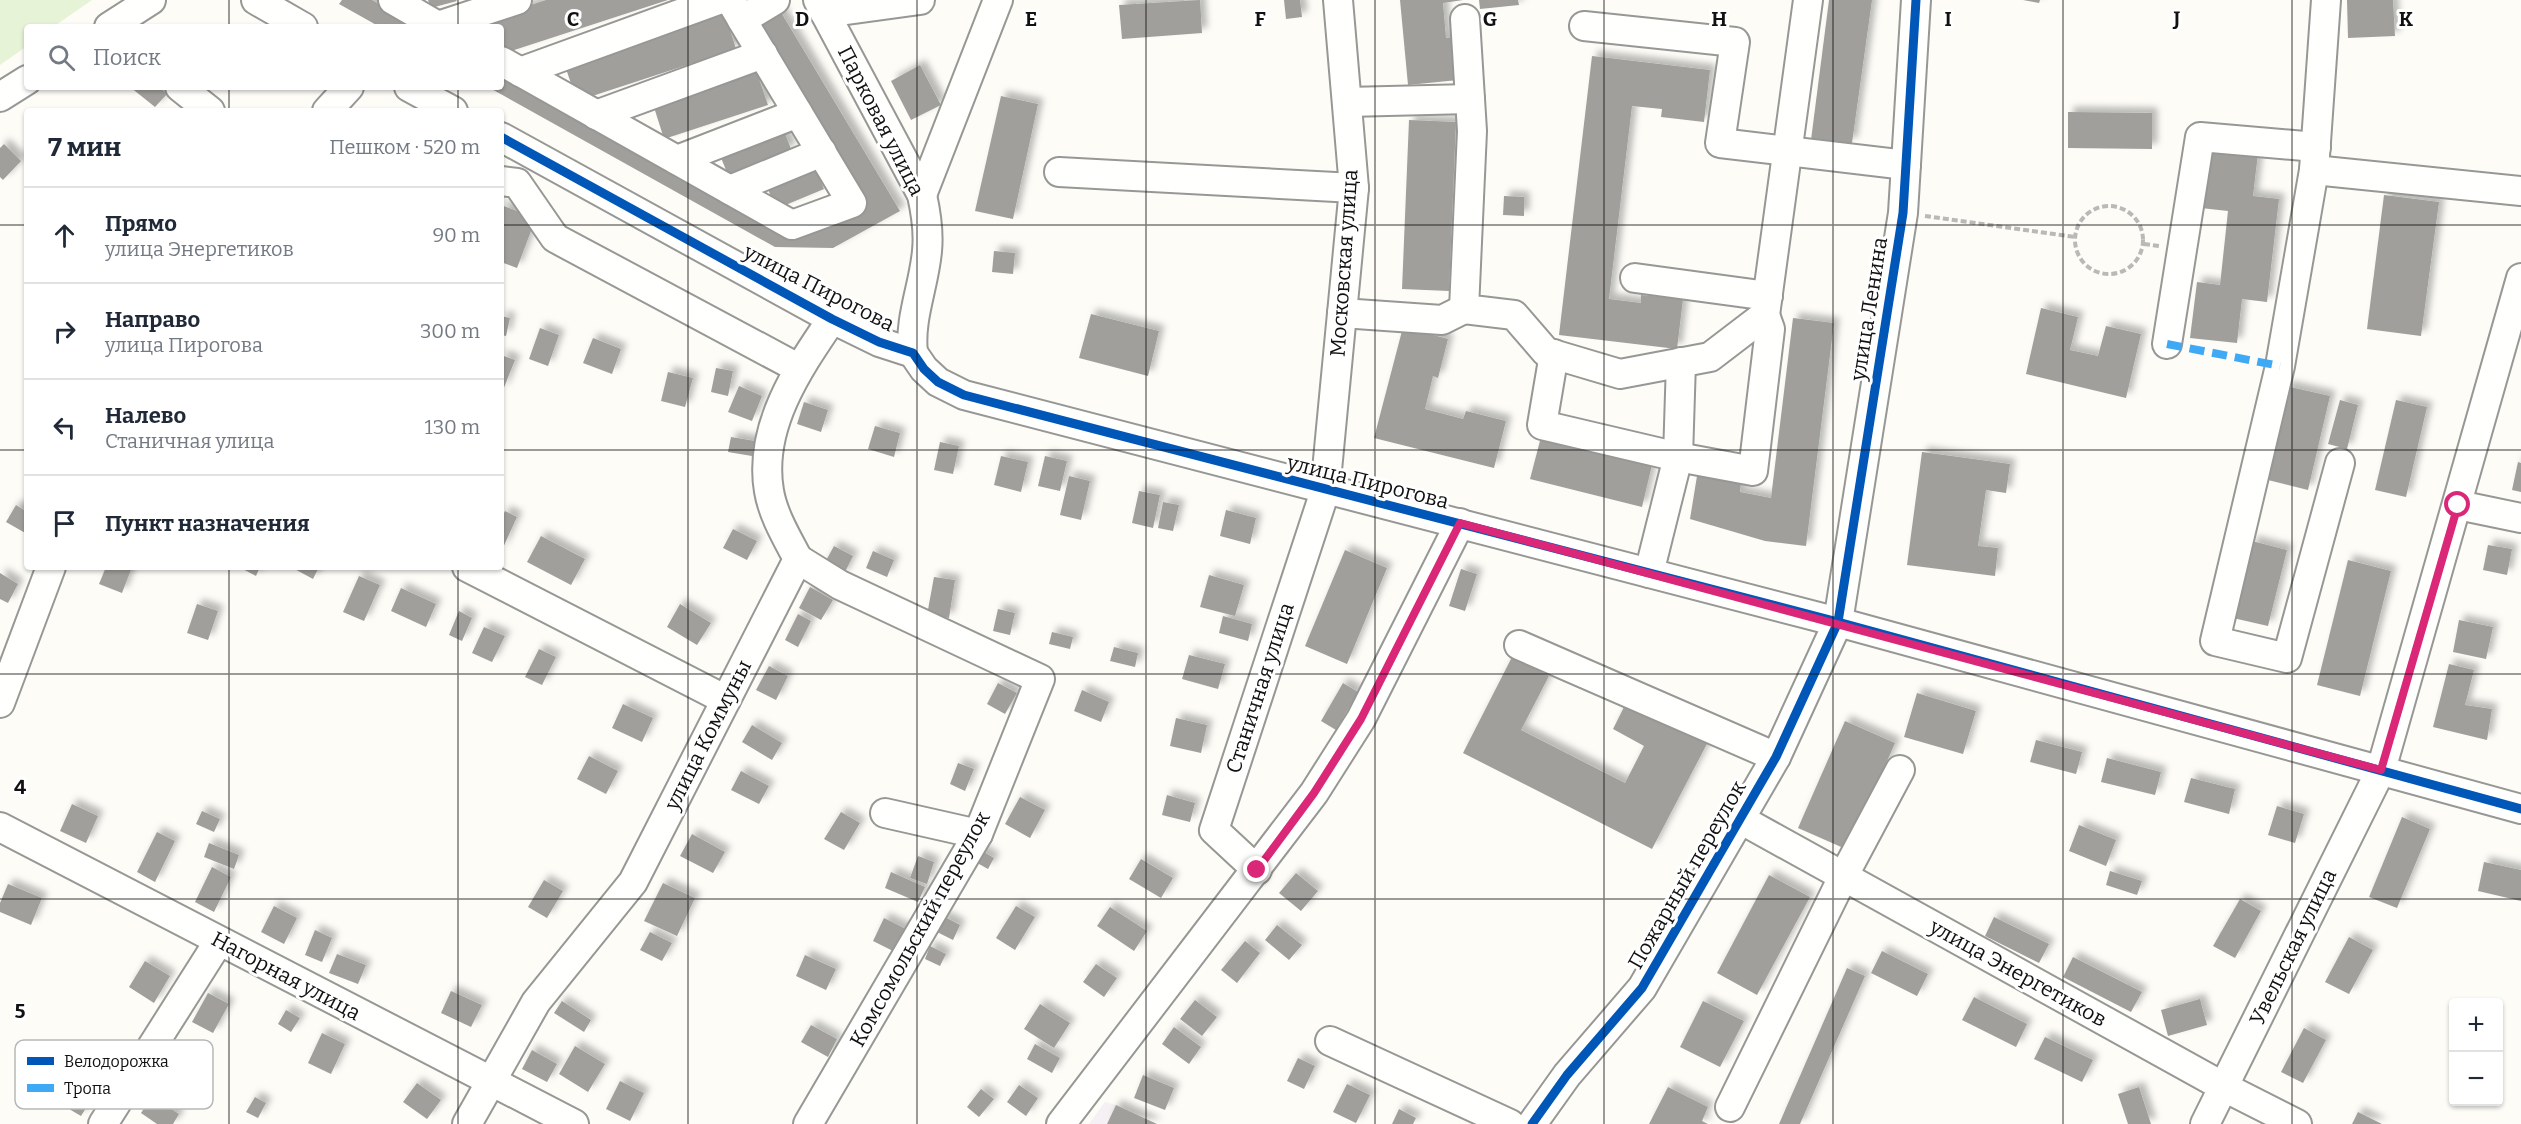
<!DOCTYPE html>
<html lang="ru">
<meta charset="utf-8">
<style>
:root{--surface:#fff;--page:#f2f2f3;--text:#1f2937;--muted:#747a83;--line:#e0e1e3}
body{margin:0;font-family:Bitter,serif;background:var(--page);color:var(--text)}
.controls{position:absolute;right:18px;bottom:18px;display:grid;overflow:hidden;border-radius:6px;box-shadow:0 2px 4px #0004}
.controls button{width:54px;height:54px;display:grid;place-items:center;padding:0;border:0;border-bottom:2px solid var(--line);background:var(--surface);color:var(--text);font:30px sans-serif}
.stop{position:absolute;width:18px;height:18px;margin:-14px;border:4px solid #db2777;border-radius:50%;background:#fff}
.stop.end{background:#db2777;border-color:#fff;box-shadow:0 2px 6px #0008}
.list{margin:0;padding:0;list-style:none}
h2{display:flex;justify-content:space-between;align-items:center;height:78px;margin:0;padding:0 24px;font-size:26px}
h2 small{font-size:20px;font-weight:400;color:var(--muted)}
.list li{display:grid;grid-template-columns:39px 1fr auto;gap:18px;align-items:center;box-sizing:border-box;height:96px;padding:0 24px;border-top:2px solid var(--line)}
.list b{display:block;font-size:22px;white-space:nowrap}
.list p{margin:0;font-size:20px;white-space:nowrap;color:var(--muted)}
.list em{font-size:20px;font-style:normal;color:var(--muted)}
.icon{flex:none;width:33px;height:33px;fill:none;stroke:currentColor;stroke-width:2;stroke-linecap:round;stroke-linejoin:round}
.map{position:relative;flex:none;width:2521px;height:1124px;overflow:hidden}
.search{position:absolute;background:var(--surface);box-shadow:0 2px 4px #0004;left:24px;top:24px;width:480px;height:66px;display:flex;align-items:center;gap:15px;box-sizing:border-box;padding:0 21px;border-radius:6px;color:var(--muted);font-size:22px}
.panel{position:absolute;background:var(--surface);box-shadow:0 2px 4px #0004;left:24px;top:108px;width:480px;height:462px;border-radius:6px}
.map>svg:first-child{display:block}
.industrial{fill:#f5f0f3}
.green{fill:#e7f3d7}
.building{fill:#a19f9c;filter:url(#shadow)}
.lines{fill:none;stroke-linecap:round;stroke-linejoin:round}
.minor-casing{stroke:#979795;stroke-width:32}
.path{stroke:#b9b9b8;stroke-width:4;stroke-dasharray:6 3;stroke-linecap:butt}
.minor{stroke:#fffffe;stroke-width:28}
.quiet{stroke:#3fa9f5;stroke-width:8;stroke-dasharray:15 8;stroke-linecap:butt}
.cycleway-casing{stroke:#fff;stroke-width:13}
.cycleway{stroke:#0057b8;stroke-width:9}
.route{stroke:#db2777;stroke-width:8}
.grid{fill:none;stroke:#111;stroke-width:1.5;stroke-opacity:0.55}
.labels{text-anchor:middle;stroke-width:6;stroke-linejoin:round;paint-order:stroke}
.street-label{font-size:21px;fill:#111;stroke:#fff}
.key{fill:#fff;stroke:#b8b8b8;stroke-width:1.5}
.key-label{font-size:16px;fill:#111}
.grid-label{font-size:20px;text-anchor:middle;font-weight:bold;fill:#111;stroke:#fff;stroke-width:6;stroke-linejoin:round;paint-order:stroke}
</style>
<div class="map">
<svg width="2521" height="1124" viewBox="0 0 2521 1124">
<defs>
<filter id="shadow"><feDropShadow dx="5.5" dy="-5.5" stdDeviation="3" flood-color="#0004"/></filter>
</defs>
<rect width="100%" height="100%" fill="#fdfcf7"/>
<polygon class="industrial" points="1105,1102 1116,1105 1157,1124 1089,1124"/>
<polygon class="green" points="0,0 92,0 53,27 27,27 27,46 0,65"/>
<g class="building">
<polygon points="342,0 372,0 420,27 380,27 339,4"/>
<polygon points="428,0 456,0 457,1 431,8"/>
<polygon points="546,0 668,0 505,53 501,27 497,27 494,17"/>
<polygon points="1200,0 1202,33 1122,39 1119,5"/>
<polygon points="1284,0 1300,0 1302,17 1286,19"/>
<polygon points="1400,0 1463,0 1443,3 1446,38 1453,37 1458,80 1408,85"/>
<polygon points="1479,0 1518,0 1519,5 1480,9"/>
<polygon points="1829,0 1872,0 1852,143 1811,140"/>
<polygon points="2023,0 2040,0 2039,3"/>
<polygon points="2347,0 2393,0 2395,36 2348,38"/>
<polygon points="779,9 900,211 833,248 775,247 488,87 501,87 501,72 780,228 839,223 866,206 758,21"/>
<polygon points="725,14 736,49 577,101 565,66"/>
<polygon points="1592,56 1710,70 1704,122 1661,117 1662,109 1632,106 1609,299 1641,303 1641,295 1683,299 1677,349 1559,335"/>
<polygon points="920,65 941,105 911,120 891,81"/>
<polygon points="756,70 768,105 664,139 653,104"/>
<polygon points="130,87 159,87 167,94 155,107"/>
<polygon points="1001,96 1038,104 1013,219 975,211"/>
<polygon points="2068,112 2152,113 2152,149 2068,148"/>
<polygon points="1409,120 1456,122 1449,291 1402,289"/>
<polygon points="783,128 791,149 728,175 719,153"/>
<polygon points="4,144 21,161 3,180 0,177 0,148"/>
<polygon points="2208,147 2258,153 2253,196 2279,199 2267,302 2242,299 2237,343 2190,338 2197,282 2220,285 2228,211 2201,208"/>
<polygon points="815,167 824,189 776,209 767,187"/>
<polygon points="2384,195 2439,202 2421,336 2367,329"/>
<polygon points="1504,196 1524,197 1524,216 1503,215"/>
<polygon points="501,205 536,218 517,268 501,262"/>
<polygon points="994,251 1015,253 1013,274 992,272"/>
<polygon points="2041,308 2078,317 2070,350 2098,356 2106,326 2141,334 2126,398 2026,374"/>
<polygon points="1091,314 1159,331 1148,376 1079,358"/>
<polygon points="501,316 510,318 506,336 501,335"/>
<polygon points="1793,318 1834,323 1806,546 1765,541 1690,519 1697,476 1741,483 1740,492 1771,498"/>
<polygon points="1403,327 1448,339 1438,378 1433,376 1425,409 1463,419 1466,411 1506,421 1494,468 1374,438"/>
<polygon points="540,328 559,335 548,366 529,359"/>
<polygon points="593,338 621,349 612,374 583,363"/>
<polygon points="501,355 515,360 503,390 501,389"/>
<polygon points="716,368 733,371 728,396 711,392"/>
<polygon points="668,372 693,378 685,407 661,401"/>
<polygon points="739,386 762,396 752,421 728,412"/>
<polygon points="2286,386 2330,396 2308,490 2264,479"/>
<polygon points="2340,400 2358,405 2347,449 2328,444"/>
<polygon points="2396,400 2427,407 2406,497 2375,490"/>
<polygon points="804,402 828,410 821,432 797,424"/>
<polygon points="875,426 900,433 894,457 868,449"/>
<polygon points="731,437 761,442 758,457 728,452"/>
<polygon points="1541,437 1652,465 1642,507 1530,479"/>
<polygon points="940,442 959,446 953,474 934,470"/>
<polygon points="1922,452 2010,464 2006,493 1986,490 1978,546 1998,548 1995,576 1907,565"/>
<polygon points="1001,456 1028,462 1021,492 994,485"/>
<polygon points="1045,456 1067,461 1060,491 1038,486"/>
<polygon points="2518,462 2521,463 2521,492 2512,490"/>
<polygon points="1069,476 1090,481 1081,520 1060,515"/>
<polygon points="1139,491 1160,495 1153,528 1132,523"/>
<polygon points="1163,502 1179,505 1173,531 1158,528"/>
<polygon points="16,505 27,512 27,534 6,522"/>
<polygon points="1226,510 1256,518 1250,544 1220,536"/>
<polygon points="505,511 517,517 501,552 501,519"/>
<polygon points="733,529 757,541 747,560 723,548"/>
<polygon points="541,536 585,559 571,585 527,562"/>
<polygon points="2252,541 2287,550 2268,626 2233,618"/>
<polygon points="2488,545 2512,549 2507,575 2483,570"/>
<polygon points="834,546 853,556 843,576 823,566"/>
<polygon points="1345,550 1387,568 1347,664 1305,646"/>
<polygon points="873,551 894,560 887,577 866,568"/>
<polygon points="2348,560 2391,571 2360,696 2317,685"/>
<polygon points="106,567 132,567 122,593 99,584"/>
<polygon points="239,567 260,567 256,576"/>
<polygon points="291,567 319,567 313,579"/>
<polygon points="1461,569 1477,574 1465,611 1449,606"/>
<polygon points="0,573 18,584 8,603 0,599"/>
<polygon points="1209,575 1244,585 1235,616 1200,607"/>
<polygon points="359,576 380,585 364,621 343,612"/>
<polygon points="934,577 955,580 949,618 927,615"/>
<polygon points="810,587 833,600 821,620 799,608"/>
<polygon points="401,588 436,604 426,627 391,611"/>
<polygon points="197,604 218,611 208,640 187,633"/>
<polygon points="680,604 711,623 697,645 667,627"/>
<polygon points="998,609 1015,613 1010,635 993,631"/>
<polygon points="459,611 472,618 462,641 449,635"/>
<polygon points="798,614 811,621 798,647 785,640"/>
<polygon points="1223,616 1252,624 1248,641 1219,633"/>
<polygon points="2459,620 2493,627 2486,659 2453,652"/>
<polygon points="484,627 505,636 492,662 472,653"/>
<polygon points="1052,632 1073,637 1070,649 1049,644"/>
<polygon points="1114,647 1138,653 1135,667 1110,661"/>
<polygon points="539,649 556,657 542,685 525,677"/>
<polygon points="1189,655 1225,664 1218,689 1182,679"/>
<polygon points="1512,657 1549,676 1521,730 1625,783 1644,746 1613,729 1629,697 1710,738 1652,849 1463,753"/>
<polygon points="2449,664 2474,670 2465,705 2492,709 2487,740 2433,727"/>
<polygon points="769,666 788,676 776,700 756,690"/>
<polygon points="998,683 1017,693 1005,714 987,704"/>
<polygon points="1343,683 1358,692 1336,730 1321,721"/>
<polygon points="1082,690 1109,702 1101,722 1074,711"/>
<polygon points="1917,693 1976,711 1963,754 1904,737"/>
<polygon points="623,704 653,718 642,742 612,728"/>
<polygon points="1176,718 1207,725 1201,753 1170,746"/>
<polygon points="1845,721 1895,743 1848,850 1798,828"/>
<polygon points="752,725 782,743 772,760 742,742"/>
<polygon points="2036,740 2082,752 2076,774 2030,762"/>
<polygon points="589,756 618,771 606,794 577,779"/>
<polygon points="2107,758 2161,772 2155,795 2101,782"/>
<polygon points="958,763 974,769 965,791 950,784"/>
<polygon points="741,771 769,786 759,804 731,790"/>
<polygon points="2191,778 2235,789 2229,814 2184,802"/>
<polygon points="1167,795 1195,803 1190,822 1162,815"/>
<polygon points="1020,797 1045,810 1030,838 1005,824"/>
<polygon points="72,804 98,816 86,843 60,831"/>
<polygon points="2277,806 2304,814 2295,843 2268,835"/>
<polygon points="202,811 220,819 214,832 196,824"/>
<polygon points="841,812 860,823 844,850 824,839"/>
<polygon points="2402,817 2430,829 2397,908 2369,897"/>
<polygon points="2079,825 2116,840 2106,866 2069,851"/>
<polygon points="157,832 175,841 155,882 137,872"/>
<polygon points="692,834 725,852 713,873 680,856"/>
<polygon points="209,843 239,855 234,869 204,857"/>
<polygon points="977,848 994,858 988,869 970,859"/>
<polygon points="918,856 934,862 927,884 910,878"/>
<polygon points="1141,859 1173,878 1161,898 1129,879"/>
<polygon points="2484,862 2521,870 2521,901 2478,891"/>
<polygon points="212,867 231,877 214,912 195,902"/>
<polygon points="2110,871 2142,881 2137,895 2106,885"/>
<polygon points="891,872 925,887 918,902 885,888"/>
<polygon points="1296,873 1318,891 1301,911 1279,893"/>
<polygon points="1769,875 1810,897 1757,995 1717,973"/>
<polygon points="544,880 563,891 547,918 528,907"/>
<polygon points="663,883 695,898 677,936 644,921"/>
<polygon points="8,884 42,898 31,925 0,912 0,903"/>
<polygon points="2240,899 2261,911 2235,958 2213,946"/>
<polygon points="274,906 297,918 284,944 261,932"/>
<polygon points="1016,906 1035,917 1015,950 996,938"/>
<polygon points="1110,907 1147,931 1134,951 1097,926"/>
<polygon points="943,916 960,925 953,940 935,931"/>
<polygon points="1994,917 2049,944 2039,963 1985,936"/>
<polygon points="884,918 908,930 897,953 873,941"/>
<polygon points="1277,925 1302,945 1289,960 1265,940"/>
<polygon points="315,930 332,938 322,962 305,955"/>
<polygon points="650,932 672,943 662,961 640,950"/>
<polygon points="2349,937 2373,950 2349,994 2325,982"/>
<polygon points="1245,941 1260,953 1237,983 1221,970"/>
<polygon points="930,946 946,954 940,966 925,959"/>
<polygon points="1882,951 1928,974 1917,996 1871,973"/>
<polygon points="337,954 366,965 358,984 329,973"/>
<polygon points="805,955 836,969 826,990 796,976"/>
<polygon points="2073,957 2142,992 2131,1012 2063,977"/>
<polygon points="145,961 170,976 154,1003 129,987"/>
<polygon points="1096,964 1117,978 1104,997 1083,982"/>
<polygon points="1847,968 1865,976 1800,1124 1779,1124"/>
<polygon points="451,991 482,1005 471,1027 441,1013"/>
<polygon points="208,993 229,1004 213,1033 192,1022"/>
<polygon points="1974,997 2027,1024 2016,1047 1962,1020"/>
<polygon points="2200,999 2207,1025 2168,1036 2161,1010"/>
<polygon points="1195,1000 1217,1017 1202,1036 1180,1019"/>
<polygon points="562,1001 591,1020 584,1032 554,1013"/>
<polygon points="1703,1001 1744,1021 1720,1067 1680,1047"/>
<polygon points="1040,1004 1070,1023 1054,1048 1024,1029"/>
<polygon points="286,1010 300,1018 291,1032 278,1024"/>
<polygon points="811,1025 837,1039 828,1057 801,1042"/>
<polygon points="1174,1027 1201,1047 1189,1064 1162,1044"/>
<polygon points="2304,1028 2326,1040 2303,1083 2281,1072"/>
<polygon points="322,1033 345,1044 331,1074 308,1063"/>
<polygon points="2045,1037 2093,1060 2082,1082 2034,1059"/>
<polygon points="1035,1044 1060,1058 1052,1073 1027,1059"/>
<polygon points="575,1046 605,1064 588,1092 559,1074"/>
<polygon points="532,1050 557,1064 547,1082 522,1069"/>
<polygon points="1298,1058 1315,1066 1304,1089 1287,1081"/>
<polygon points="1143,1075 1174,1088 1165,1110 1134,1098"/>
<polygon points="67,1076 95,1094 81,1116 52,1099"/>
<polygon points="620,1081 644,1093 630,1121 606,1109"/>
<polygon points="417,1083 441,1100 427,1119 403,1102"/>
<polygon points="1347,1084 1370,1095 1356,1123 1333,1112"/>
<polygon points="1019,1085 1038,1098 1026,1116 1007,1102"/>
<polygon points="1668,1087 1708,1107 1702,1121 1708,1124 1649,1124"/>
<polygon points="2139,1087 2151,1124 2128,1124 2118,1094"/>
<polygon points="981,1089 994,1099 979,1117 967,1107"/>
<polygon points="152,1096 179,1114 173,1124 157,1124 141,1113"/>
<polygon points="255,1097 266,1103 258,1118 246,1112"/>
<polygon points="1116,1105 1157,1124 1107,1124"/>
<polygon points="1399,1109 1416,1118 1413,1124 1392,1124"/>
<polygon points="2358,1112 2382,1124 2352,1124"/>
</g>
<g class="lines">
<g class="minor-casing">
<g id="minor">
<polyline points="256,0 303,27"/>
<polyline points="393,0 438,26 517,0"/>
<path d="M 818,0 L 922,195 C 926,213 929,232 927,251 C 924,286 909,318 913,353"/>
<polyline points="2326,0 2314,170 2280,366 2215,641 2287,658 2340,463"/>
<polyline points="732,3 742,20 775,0"/>
<polyline points="825,13 920,0"/>
<polyline points="1465,19 1472,131 1464,309 1514,315 1546,352 1620,374 1710,357 1765,315 1808,0"/>
<polyline points="1584,26 1735,42 1720,143 1906,165"/>
<polyline points="109,27 151,0"/>
<polyline points="501,61 792,225 852,203 742,20"/>
<polyline points="520,72 718,0"/>
<polyline points="180,87 210,111"/>
<polyline points="409,87 453,111"/>
<polyline points="0,97 27,80"/>
<polyline points="1347,102 1470,99"/>
<polyline points="327,111 349,87"/>
<polyline points="596,115 763,54"/>
<polyline points="501,137 832,319 879,342 913,353 924,369 938,382 964,395 1838,622 2521,809"/>
<polyline points="677,160 798,113"/>
<polyline points="2314,170 2521,191"/>
<polyline points="1059,172 1354,188"/>
<polyline points="501,181 517,183 555,238 798,368"/>
<polyline points="730,190 822,152"/>
<polyline points="922,195 998,0"/>
<polyline points="1635,278 1768,296"/>
<polyline points="1342,313 1442,320 1464,309"/>
<polyline points="2167,344 2200,137 2316,147"/>
<polyline points="1554,354 1542,425 1678,457 1753,471 1770,329 1765,315"/>
<polyline points="2458,505 2521,518"/>
<polyline points="798,559 840,585 1040,679 978,834 808,1124"/>
<polyline points="467,567 726,700"/>
<polyline points="1649,573 1678,457 1681,362"/>
<polyline points="1519,645 1776,757"/>
<polyline points="0,703 51,567"/>
<polyline points="885,813 978,834"/>
<polyline points="1740,819 2224,1087 2297,1124"/>
<polyline points="0,827 574,1124"/>
<polyline points="1257,870 1214,830 1325,491 1354,188 1338,0"/>
<polyline points="1330,1041 1510,1124"/>
<polyline points="1730,1107 1843,877 1900,770"/>
<polyline points="103,1124 219,941"/>
<path d="M 467,1124 L 536,1002 L 633,882 L 798,559 C 787,538 773,515 769,491 C 758,427 798,369 832,319"/>
<polyline points="1061,1124 1314,793 1361,719 1460,523"/>
<polyline points="1532,1124 1567,1075 1642,988 1776,757 1838,622 1903,213 1916,0"/>
<polyline points="2205,1124 2381,770 2521,278"/>
</g>
</g>
<g class="path">
<circle cx="2109" cy="240" r="34"/>
<polyline points="1925,216 2075,237"/>
<polyline points="2144,244 2159,246"/>
</g>
<use href="#minor" class="minor"/>
<polyline class="quiet" points="2167,344 2280,366"/>
<g class="cycleway-casing">
<g id="cycleway">
<polyline points="501,137 832,319 879,342 913,353 924,369 938,382 964,395 1838,622 2521,809"/>
<polyline points="1532,1124 1567,1075 1642,988 1776,757 1838,622 1903,213 1916,0"/>
</g>
</g>
<use href="#cycleway" class="cycleway"/>
</g>
<g class="lines">
<polyline class="route" points="1257,870 1314,793 1361,719 1460,523 2381,770 2458,505"/>
</g>
<path class="grid" d="M 229,0 L 229,27M 458,0 L 458,27M 688,0 L 688,1124M 917,0 L 917,1124M 1146,0 L 1146,1124M 1375,0 L 1375,1124M 1604,0 L 1604,1124M 1833,0 L 1833,1124M 2063,0 L 2063,1124M 2292,0 L 2292,1124M 229,87 L 229,111M 458,87 L 458,111M 0,225 L 27,225M 501,225 L 2521,225M 0,450 L 27,450M 501,450 L 2521,450M 229,567 L 229,1124M 458,567 L 458,1124M 0,674 L 2521,674M 0,899 L 2521,899"/>
<g class="labels">
<g class="street-label">
<text transform="translate(881 121) rotate(63)" y="7">Парковая улица</text>
<text transform="translate(1344 263) rotate(-86)" y="7">Московская улица</text>
<text transform="translate(819 288) rotate(27)" y="7">улица Пирогова</text>
<text transform="translate(1869 309) rotate(-81)" y="7">улица Ленина</text>
<text transform="translate(1368 482) rotate(14)" y="7">улица Пирогова</text>
<text transform="translate(1260 688) rotate(-72)" y="7">Станичная улица</text>
<text transform="translate(708 735) rotate(-63)" y="7">улица Коммуны</text>
<text transform="translate(1687 875) rotate(-60)" y="7">Пожарный переулок</text>
<text transform="translate(920 929) rotate(-61)" y="7">Комсомольский переулок</text>
<text transform="translate(2293 947) rotate(-64)" y="7">Увельская улица</text>
<text transform="translate(2018 973) rotate(29)" y="7">улица Энергетиков</text>
<text transform="translate(286 976) rotate(28)" y="7">Нагорная улица</text>
</g>
</g>
<rect x="15" y="1040" width="198" height="69" rx="9" class="key"/>
<rect x="27" y="1057" width="27" height="8" fill="#0057b8"/>
<rect x="27" y="1084" width="27" height="8" fill="#3fa9f5"/>
<g class="key-label">
<text x="64" y="1067">Велодорожка</text>
<text x="64" y="1094">Тропа</text>
</g>
<g class="grid-label">
<text x="573" y="26">C</text>
<text x="802" y="26">D</text>
<text x="1031" y="26">E</text>
<text x="1260" y="26">F</text>
<text x="1490" y="26">G</text>
<text x="1719" y="26">H</text>
<text x="1948" y="26">I</text>
<text x="2177" y="26">J</text>
<text x="2406" y="26">K</text>
<text x="20" y="794">4</text>
<text x="20" y="1018">5</text>
</g>
</svg>
<div class="controls">
<button>+</button>
<button>−</button>
</div>
<div class="stop" style="left:2458px;top:505px"></div>
<div class="stop end" style="left:1257px;top:870px"></div>
<div class="search"><svg class="icon" aria-label="search" viewBox="0 0 24 24"><circle cx="10" cy="10" r="6"/><path d="M15 15l6 6"/></svg>Поиск</div>
<section class="panel">
<h2>7 мин<small>Пешком · 520 m</small></h2>
<ul class="list">
<li><svg class="icon" aria-label="ahead" viewBox="0 0 24 24"><path d="M12 20V5M6 11l6-6 6 6"/></svg><div><b>Прямо</b><p>улица Энергетиков</p></div><em>90 m</em></li>
<li><svg class="icon" aria-label="right" viewBox="0 0 24 24"><path d="M7 20v-9h11M14 6l5 5-5 5"/></svg><div><b>Направо</b><p>улица Пирогова</p></div><em>300 m</em></li>
<li><svg class="icon" aria-label="left" viewBox="0 0 24 24"><path d="M17 20v-9H6M10 6l-5 5 5 5"/></svg><div><b>Налево</b><p>Станичная улица</p></div><em>130 m</em></li>
<li><svg class="icon" aria-label="arrive" viewBox="0 0 24 24"><path d="M6 21V4h12l-3 4 3 4H6"/></svg><div><b>Пункт назначения</b></div></li>
</ul>
</section>
</div>
